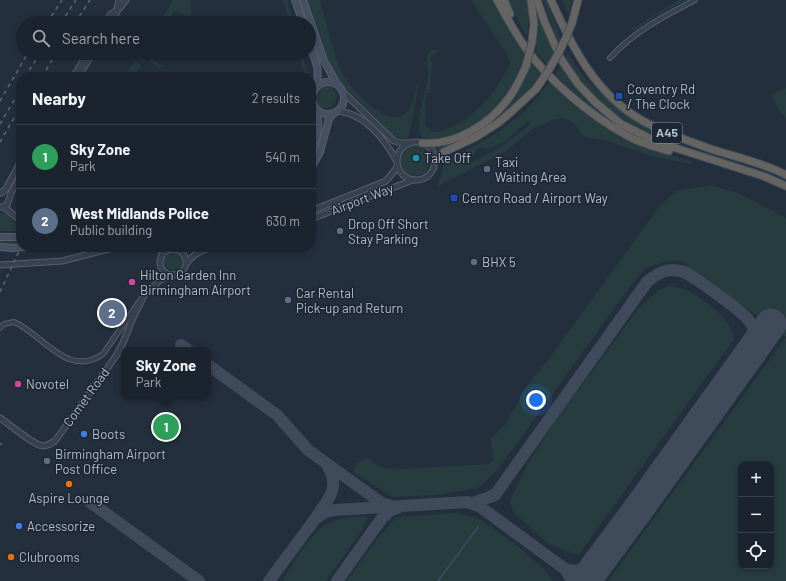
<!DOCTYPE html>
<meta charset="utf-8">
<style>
:root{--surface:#1b232e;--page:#282f3a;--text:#f1f3f6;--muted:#a0a4aa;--line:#39404a;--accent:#8ab4f8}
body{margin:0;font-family:Barlow,sans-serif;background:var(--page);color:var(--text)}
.controls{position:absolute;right:12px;bottom:12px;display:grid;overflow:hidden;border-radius:8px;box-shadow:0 2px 6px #0003}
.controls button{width:36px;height:36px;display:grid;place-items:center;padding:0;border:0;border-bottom:1px solid var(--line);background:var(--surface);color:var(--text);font:20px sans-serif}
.you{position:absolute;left:536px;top:400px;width:14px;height:14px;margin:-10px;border:3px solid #fff;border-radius:50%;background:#1a73e8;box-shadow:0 0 0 6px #1a73e833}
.badge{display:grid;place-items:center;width:26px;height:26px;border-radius:50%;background:var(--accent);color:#fff;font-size:13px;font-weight:700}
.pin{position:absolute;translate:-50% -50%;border:2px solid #fff;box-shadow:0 1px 4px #0006}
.popup{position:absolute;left:121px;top:347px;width:90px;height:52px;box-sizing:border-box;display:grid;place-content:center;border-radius:8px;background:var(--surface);filter:drop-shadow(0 1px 3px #0005);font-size:13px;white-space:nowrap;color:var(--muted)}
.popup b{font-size:15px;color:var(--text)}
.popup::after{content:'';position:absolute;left:50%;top:100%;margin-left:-8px;border:8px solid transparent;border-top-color:var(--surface)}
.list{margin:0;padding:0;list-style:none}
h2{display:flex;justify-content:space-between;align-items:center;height:52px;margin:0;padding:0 16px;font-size:17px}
h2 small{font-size:13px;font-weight:400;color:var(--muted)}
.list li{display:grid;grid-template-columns:26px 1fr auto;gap:12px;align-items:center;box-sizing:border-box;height:64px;padding:0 16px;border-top:1px solid var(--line)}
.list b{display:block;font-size:15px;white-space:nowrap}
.list p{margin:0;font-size:13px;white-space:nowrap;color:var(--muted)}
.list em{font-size:13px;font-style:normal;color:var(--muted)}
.icon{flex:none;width:22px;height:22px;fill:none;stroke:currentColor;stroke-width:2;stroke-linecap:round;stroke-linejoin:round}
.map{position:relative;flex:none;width:786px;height:581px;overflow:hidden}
.search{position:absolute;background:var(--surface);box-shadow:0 2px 6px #0003;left:16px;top:16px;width:300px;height:44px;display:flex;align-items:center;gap:10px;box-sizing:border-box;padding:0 14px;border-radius:22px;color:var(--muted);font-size:15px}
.panel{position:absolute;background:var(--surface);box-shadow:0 2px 6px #0003;left:16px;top:72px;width:300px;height:180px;border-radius:16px}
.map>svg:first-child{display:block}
.green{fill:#263c3f;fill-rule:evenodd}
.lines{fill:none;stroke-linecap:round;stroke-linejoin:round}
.stream{stroke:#394c67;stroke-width:1.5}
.taxiway{stroke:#3f4a5a;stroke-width:12}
.runway{stroke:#3f4a5a;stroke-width:31}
.minor-casing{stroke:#565f6c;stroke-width:6}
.tertiary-casing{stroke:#565f6c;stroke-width:7}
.secondary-casing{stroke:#565f6c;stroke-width:8}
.trunk-casing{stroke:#434c59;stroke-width:9}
.minor{stroke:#38414e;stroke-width:4}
.tertiary{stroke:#38414e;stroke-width:5}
.secondary{stroke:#465061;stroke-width:6}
.trunk{stroke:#656462;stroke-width:7}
.rail{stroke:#5a6575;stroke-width:1.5;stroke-dasharray:4 4;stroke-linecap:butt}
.trunk-bridge-casing{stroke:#434c59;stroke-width:9;stroke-linecap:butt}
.trunk-bridge{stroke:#656462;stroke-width:7}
.transit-dot{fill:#1a4fb4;stroke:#1d2633;stroke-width:1.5}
.culture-dot{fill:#0f9aa8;stroke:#1d2633;stroke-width:1.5}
.service-dot{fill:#5c6f8a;stroke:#1d2633;stroke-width:1.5}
.hotel-dot{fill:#d1479c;stroke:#1d2633;stroke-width:1.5}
.shop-dot{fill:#3f7fe0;stroke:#1d2633;stroke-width:1.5}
.food-dot{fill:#e8710a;stroke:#1d2633;stroke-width:1.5}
.labels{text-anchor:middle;stroke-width:3;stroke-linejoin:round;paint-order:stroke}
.shield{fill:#1d2633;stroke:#878f9c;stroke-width:1}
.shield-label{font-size:12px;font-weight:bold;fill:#b4bcc9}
.poi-label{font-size:13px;fill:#b4bcc9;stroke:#1d2633;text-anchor:start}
.street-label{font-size:13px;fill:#b4bcc9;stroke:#1d2633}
</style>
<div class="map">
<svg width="786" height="581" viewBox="0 0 786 581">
<rect width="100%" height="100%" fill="#242f3e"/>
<g class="green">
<polygon points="173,0 191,0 191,16 190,18 174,11 167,23 159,23"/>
<polygon points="283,0 287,0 294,23 290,23"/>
<path d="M 307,0 L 320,0 C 324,15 328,29 332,44 C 335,54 337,64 342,73 C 350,88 389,133 407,112 C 415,104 415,91 417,81 L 417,93 L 410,132 L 408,138 L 404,140 L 395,136 L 394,137 C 389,132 384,126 379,121 C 361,102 339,86 327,62 Z"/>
<path d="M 471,0 L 494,0 L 525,51 C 518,87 493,118 460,133 C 455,135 450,138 446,139 C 440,140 433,140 427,141 L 421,136 C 415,115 426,96 428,75 C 429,69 425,60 428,54 C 430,49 433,49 438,50 L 437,54 L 434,54 L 433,57 L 430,57 L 430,60 L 432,61 L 430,93 L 426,93 L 425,104 L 425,125 L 433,132 C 439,132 445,130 451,127 C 478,115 497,92 509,65 L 510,61 L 508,56 Z"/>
<polygon points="508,0 527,0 529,9 527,37"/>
<polygon points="543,0 547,0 561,39 558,45"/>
<polygon points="562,0 572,0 569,15"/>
<polygon points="679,0 686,0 655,16 635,30 630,30"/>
<polygon points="535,4 554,53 547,65 535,52 537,42"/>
<path d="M 567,52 C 574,62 580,73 589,82 C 612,106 639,124 668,140 L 668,142 C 648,133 628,124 611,112 C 592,98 578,77 565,58 Z"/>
<polygon points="142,53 150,53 148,57 162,66 159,68 147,59 143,63 138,59"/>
<polygon points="299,53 302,53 308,77 305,77"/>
<path d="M 532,61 L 543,73 C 525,99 500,122 472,136 C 460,142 446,145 437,155 L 432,146 L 489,121 L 529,64 L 532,64 Z"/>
<polygon points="134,62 138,63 141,66 136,72 135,77 125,77"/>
<path d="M 561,65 C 577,89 595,112 620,127 C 631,133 642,138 653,143 L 653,144 L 627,133 L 599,115 L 555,75 Z"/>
<path d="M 550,82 L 577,108 L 578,108 C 595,121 614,135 634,144 C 652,152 671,156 691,160 L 691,164 L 651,156 L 608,141 L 584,137 L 572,121 L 562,118 L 553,120 L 534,128 L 506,151 L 437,187 L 439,179 L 442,177 L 441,173 L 445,161 L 494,135 L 524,112 ZM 528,121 L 531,124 C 511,140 494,152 470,163 L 467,161 L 473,156 L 475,152 L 481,147 L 487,149 C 493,148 504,143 509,138 C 512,136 513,133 516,131 C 520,128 524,125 528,121 Z"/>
<circle cx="326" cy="97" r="11"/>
<polygon points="786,88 786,119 779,110 771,95"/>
<polygon points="324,117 327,118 316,153 311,162 322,127"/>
<circle cx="415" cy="161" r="15"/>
<path d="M 710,185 L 738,193 L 786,218 L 786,581 L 608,581 L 786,337 L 681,261 L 667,261 L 646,268 L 631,285 L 497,471 L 478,488 L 436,495 L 392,497 L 353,472 L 356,464 L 366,457 L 378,466 L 384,468 L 403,469 L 490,464 L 493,460 L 491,438 L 506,424 L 527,385 L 549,359 L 661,204 L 678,191 ZM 741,464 L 771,464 L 771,566 L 741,566 Z"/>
<path d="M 0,213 L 8,214 C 11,219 15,225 21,226 L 21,231 L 0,231 Z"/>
<polygon points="0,239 21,239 21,244 0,245"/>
<circle cx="173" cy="261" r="9"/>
<path d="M 669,286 C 675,287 682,288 688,291 C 704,299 733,320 734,339 L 579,554 L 563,550 L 549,544 L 513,512 L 510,501 L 526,466 L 556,420 L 638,309 L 659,290 Z"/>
<polygon points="459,513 480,519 514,543 544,569 553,581 346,581 378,538 396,517"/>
<path d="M 366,516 L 367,517 L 362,530 L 326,581 L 283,581 C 291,565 313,530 329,523 C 341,518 354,517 366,516 Z"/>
</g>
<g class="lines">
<polyline class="stream" points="438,581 478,527"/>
<g class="taxiway">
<polyline points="181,345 188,350"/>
<polyline points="208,365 277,415 308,450 376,499 384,504 391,506"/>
<polyline points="90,502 199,581"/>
<path d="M 473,503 L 495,495 L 647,282 C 661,270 670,267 687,273 C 701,283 745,311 752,325 C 757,335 752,345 748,354"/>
<path d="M 317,516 C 330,497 341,486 326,463"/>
<path d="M 565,569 C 580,573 590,569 601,559"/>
<polyline points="269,581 315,519 325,512 335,510 467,502 479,506 565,569 572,581"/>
<polyline points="337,581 382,518 390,511 399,507"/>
</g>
<polyline class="runway" points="585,581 637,511 771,324"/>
<g class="minor-casing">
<g id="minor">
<path d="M 610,58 C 633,32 664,16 695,0"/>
<path d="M 0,328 L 4,324 L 14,322 C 43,334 67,379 103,354 L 141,299"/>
</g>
</g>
<g class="tertiary-casing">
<g id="tertiary">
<polyline points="105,23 111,14 118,10 126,0"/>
<polyline points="111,23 115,18 119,0"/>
<polyline points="73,77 88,53"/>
<polyline points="78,77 93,53"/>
<polyline points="343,92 394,141 401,143 408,143"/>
<path d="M 337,111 C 364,113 384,138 396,160"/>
<circle cx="416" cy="161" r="19"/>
<polyline points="1,193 6,189 21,161"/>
<polyline points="0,207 4,207 7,205 11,193 21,176"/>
<polyline points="4,207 21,221"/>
<polyline points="311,211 386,181 395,170 397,166"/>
<polyline points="311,219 413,180"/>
<polyline points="152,247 165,251"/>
<circle cx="173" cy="262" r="13"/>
<path d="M 187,263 C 193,254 201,250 212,247"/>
<polyline points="0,265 62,261 117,247"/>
<path d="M 0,418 C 9,424 35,446 43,446 C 48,446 51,443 55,441 L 116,356 L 123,343 L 132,320 L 145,294 L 159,281 L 170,275"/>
</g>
</g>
<g class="secondary-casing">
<g id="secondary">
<polyline points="295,0 303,23"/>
<polyline points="303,0 324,61 337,84"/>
<path d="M 309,43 C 314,58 322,71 315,87"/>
<circle cx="328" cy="98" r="16"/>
<path d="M 311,154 C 316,139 322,123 315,109"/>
<polyline points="311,168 320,152 329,119 334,113"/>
<polyline points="0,237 21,237"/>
<polyline points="0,247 12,248 26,247"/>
</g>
</g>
<g class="trunk-casing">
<g id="trunk">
<path d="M 497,0 C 506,16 515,33 525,47 C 549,81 590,115 626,135 C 639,143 655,147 669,151"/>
<polyline points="504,0 510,14"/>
<polyline points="531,0 534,24 532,42"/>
<polyline points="537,0 545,23 561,59 578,84 595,102 621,124 657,142 763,176 786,186"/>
<path d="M 551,0 C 572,47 596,95 643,121 C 665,133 688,141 711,149 C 735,157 764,163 786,175"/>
<polyline points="572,23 578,0"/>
<path d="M 422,143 C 454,146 489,125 508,99 C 516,89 521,77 526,66"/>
<polyline points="435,162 444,152 476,137 498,123 511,112 536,89"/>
</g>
</g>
<use href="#minor" class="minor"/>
<use href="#tertiary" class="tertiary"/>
<use href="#secondary" class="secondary"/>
<use href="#trunk" class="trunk"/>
<g class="rail">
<polyline points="47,23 62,0"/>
<polyline points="61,23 76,0"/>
<polyline points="75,23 90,0"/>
<polyline points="25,77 40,53"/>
<polyline points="42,77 56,53"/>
<polyline points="0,101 28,53"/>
<polyline points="0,124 21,89"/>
<polyline points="0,142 21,106"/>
<polyline points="0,292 21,247"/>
<polyline points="0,443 2,445"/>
</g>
<g class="trunk-bridge-casing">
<g id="trunk-bridge">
<polyline points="526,66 532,42"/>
<path d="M 536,89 C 551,68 563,48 572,23"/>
</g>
</g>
<use href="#trunk-bridge" class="trunk-bridge"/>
</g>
<g class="transit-dot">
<rect x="615" y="92" width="8" height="8" rx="2"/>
<rect x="450" y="194" width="8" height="8" rx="2"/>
</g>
<circle class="culture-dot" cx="416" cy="158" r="4"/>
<g class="service-dot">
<circle cx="487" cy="169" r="4"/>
<circle cx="340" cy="231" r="4"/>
<circle cx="474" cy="262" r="4"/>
<circle cx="288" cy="300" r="4"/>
<circle cx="47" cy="461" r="4"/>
</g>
<g class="hotel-dot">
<circle cx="132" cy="282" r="4"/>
<circle cx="18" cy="384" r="4"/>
</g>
<g class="shop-dot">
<circle cx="84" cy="434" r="4"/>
<circle cx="19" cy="526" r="4"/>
</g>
<g class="food-dot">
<circle cx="69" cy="484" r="4"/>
<circle cx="11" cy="557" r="4"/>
</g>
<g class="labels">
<rect class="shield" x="652" y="123" width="30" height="20" rx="3"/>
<g class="shield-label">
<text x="667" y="137">A45</text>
</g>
<g class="poi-label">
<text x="627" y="94">Coventry Rd<tspan x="627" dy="15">/ The Clock</tspan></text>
<text x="424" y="163">Take Off</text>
<text x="495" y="167">Taxi<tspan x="495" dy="15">Waiting Area</tspan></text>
<text x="462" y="203">Centro Road / Airport Way</text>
<text x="348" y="229">Drop Off Short<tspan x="348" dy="15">Stay Parking</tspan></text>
<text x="482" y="267">BHX 5</text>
<text x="140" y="280">Hilton Garden Inn<tspan x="140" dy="15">Birmingham Airport</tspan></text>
<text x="296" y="298">Car Rental<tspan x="296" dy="15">Pick-up and Return</tspan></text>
<text x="26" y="389">Novotel</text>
<text x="92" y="439">Boots</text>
<text x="55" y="459">Birmingham Airport<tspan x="55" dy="15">Post Office</tspan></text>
<text x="69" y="503" text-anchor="middle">Aspire Lounge</text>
<text x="27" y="531">Accessorize</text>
<text x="19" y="562">Clubrooms</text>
</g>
<g class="street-label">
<text transform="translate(362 199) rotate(-21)" y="5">Airport Way</text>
<text transform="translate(86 397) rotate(-54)" y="5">Comet Road</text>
</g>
</g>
</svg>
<div class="controls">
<button>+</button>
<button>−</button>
<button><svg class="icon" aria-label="locate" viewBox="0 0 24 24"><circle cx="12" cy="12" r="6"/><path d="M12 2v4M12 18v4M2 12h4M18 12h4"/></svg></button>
</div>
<div class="you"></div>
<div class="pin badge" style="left:166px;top:427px;background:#2e9e5b">1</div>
<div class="popup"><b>Sky Zone</b>Park</div>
<div class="pin badge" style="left:112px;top:313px;background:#5c6f8a">2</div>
<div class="search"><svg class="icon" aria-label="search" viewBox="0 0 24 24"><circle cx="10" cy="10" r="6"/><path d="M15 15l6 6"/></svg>Search here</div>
<section class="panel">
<h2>Nearby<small>2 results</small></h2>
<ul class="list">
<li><span class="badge" style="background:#2e9e5b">1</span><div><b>Sky Zone</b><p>Park</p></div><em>540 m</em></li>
<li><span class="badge" style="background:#5c6f8a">2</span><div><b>West Midlands Police</b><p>Public building</p></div><em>630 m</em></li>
</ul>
</section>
</div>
